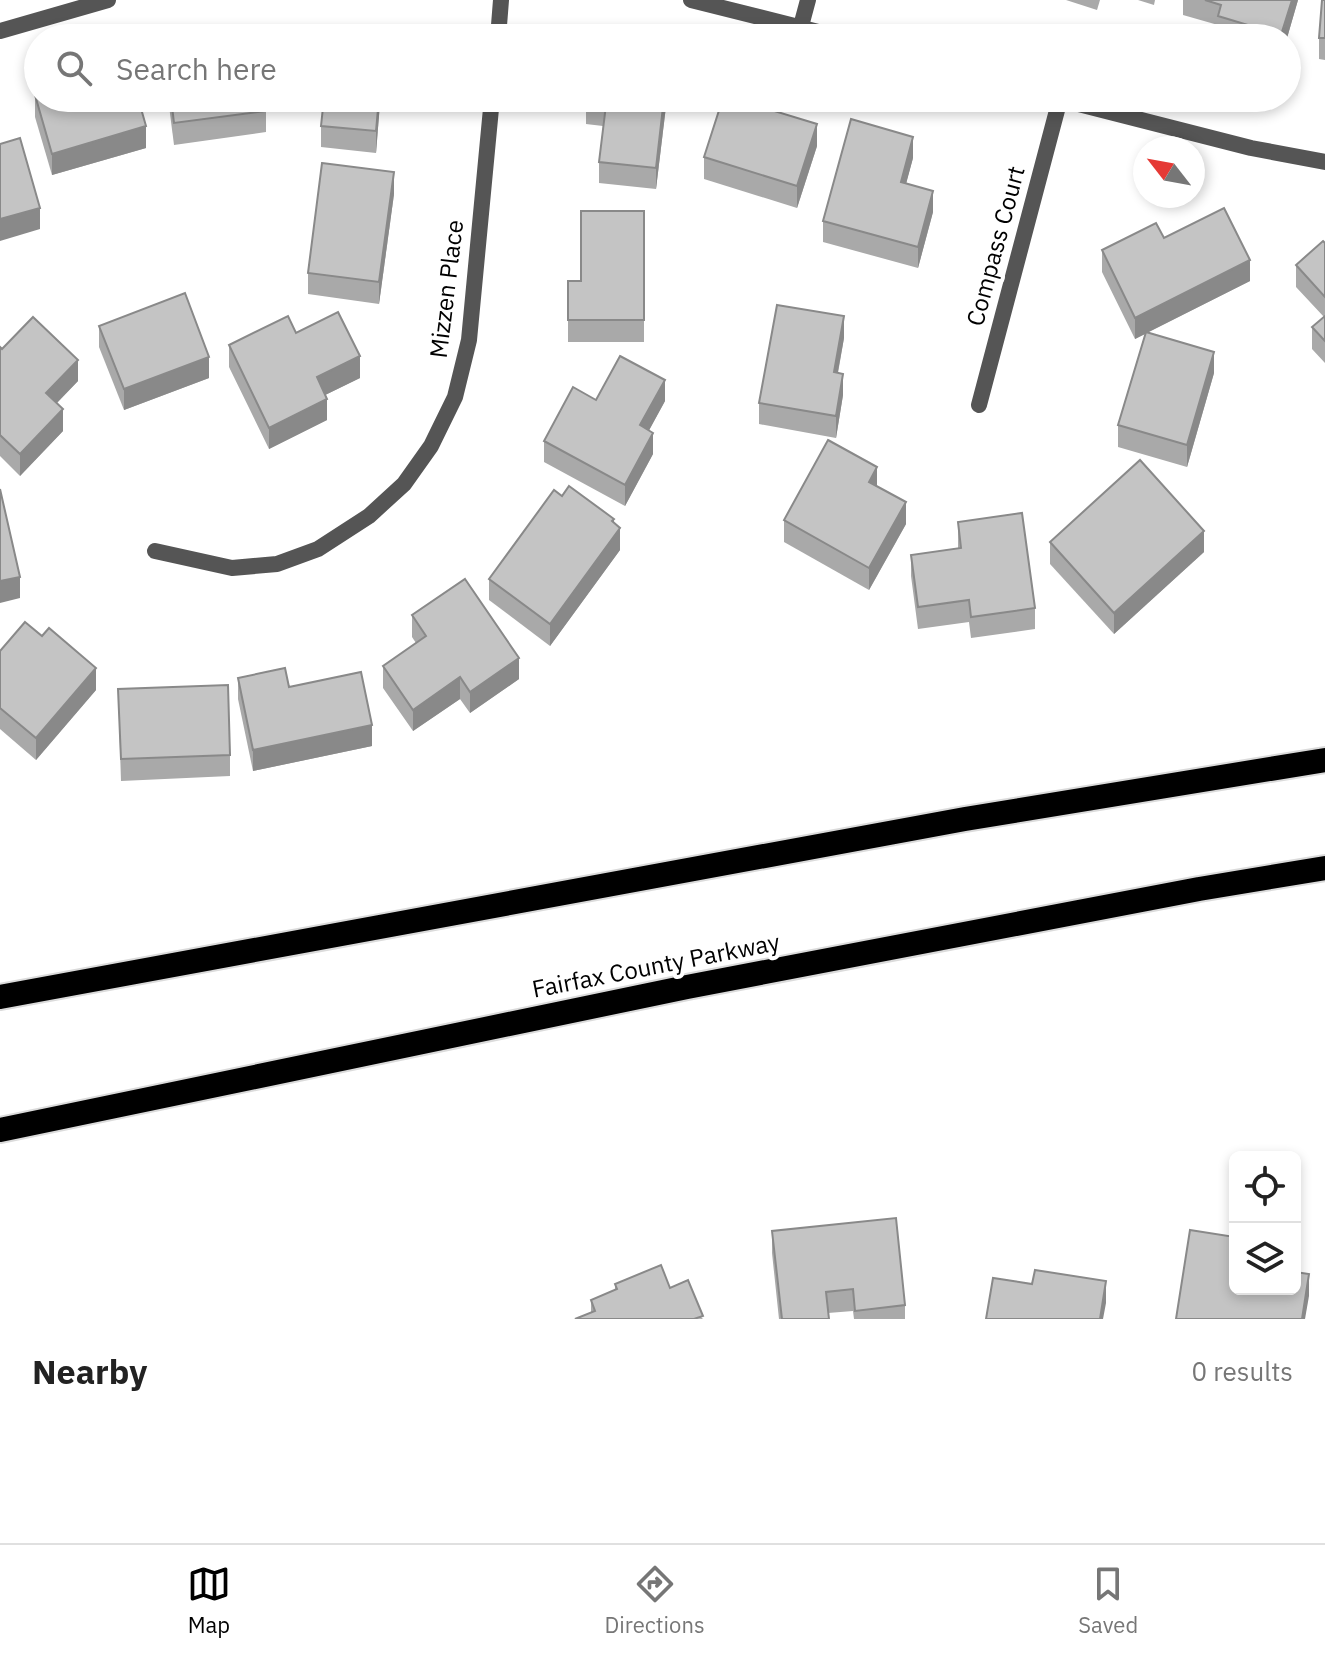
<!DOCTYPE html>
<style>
:root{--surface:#fff;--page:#f6f6f6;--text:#222;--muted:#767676;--line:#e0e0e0;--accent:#000}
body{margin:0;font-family:"IBM Plex Sans",sans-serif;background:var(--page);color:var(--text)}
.controls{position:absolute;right:24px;bottom:24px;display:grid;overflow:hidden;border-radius:12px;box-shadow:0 4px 12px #0003}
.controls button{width:72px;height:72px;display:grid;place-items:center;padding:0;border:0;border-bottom:2px solid var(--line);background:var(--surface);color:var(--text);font:40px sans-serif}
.compass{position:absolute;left:1133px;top:136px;width:72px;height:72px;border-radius:50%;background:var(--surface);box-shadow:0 4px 12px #0003;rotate:301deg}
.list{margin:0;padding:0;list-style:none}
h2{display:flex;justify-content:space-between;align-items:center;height:104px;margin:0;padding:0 32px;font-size:34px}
h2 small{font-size:26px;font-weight:400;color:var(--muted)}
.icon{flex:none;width:44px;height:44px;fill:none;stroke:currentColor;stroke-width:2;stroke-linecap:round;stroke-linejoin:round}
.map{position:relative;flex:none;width:1325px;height:1319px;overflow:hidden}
.search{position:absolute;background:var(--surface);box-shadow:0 4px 12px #0003;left:24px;right:24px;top:24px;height:88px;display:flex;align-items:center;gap:20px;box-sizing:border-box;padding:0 28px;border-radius:44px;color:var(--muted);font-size:30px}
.sheet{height:224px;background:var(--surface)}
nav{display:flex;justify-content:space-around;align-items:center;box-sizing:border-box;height:112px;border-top:2px solid var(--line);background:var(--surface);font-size:22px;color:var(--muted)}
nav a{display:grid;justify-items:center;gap:4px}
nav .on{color:var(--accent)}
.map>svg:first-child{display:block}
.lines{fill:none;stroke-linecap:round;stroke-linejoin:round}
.highway-casing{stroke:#dbdbdb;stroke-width:28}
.street{stroke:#555;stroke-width:16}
.highway{stroke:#000;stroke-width:24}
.wall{fill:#a9a9a9}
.shaded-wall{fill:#898989}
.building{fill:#c4c4c4;stroke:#898989;stroke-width:2}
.labels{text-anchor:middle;stroke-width:8;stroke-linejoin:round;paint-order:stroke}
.street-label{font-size:24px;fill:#000;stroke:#fff}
</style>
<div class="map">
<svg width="1325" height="1319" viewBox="0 0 1325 1319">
<rect width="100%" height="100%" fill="#fff"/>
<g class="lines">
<g class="highway-casing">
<g id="highway">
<polyline points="0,997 965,819 1325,760"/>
<polyline points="0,1130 687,987 1199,889 1325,868"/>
</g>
</g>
<g class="street">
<polyline points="691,0 842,38"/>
<polyline points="801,26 808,0"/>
<polyline points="0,31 108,0"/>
<polyline points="498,38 501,0"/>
<polyline points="1055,98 1251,148 1325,162"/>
<polyline points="979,405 1060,99"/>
<polyline points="155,551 232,568 277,564 318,549 369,516 404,484 431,446 455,397 469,340 492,98"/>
</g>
<use href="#highway" class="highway"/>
</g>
<g class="wall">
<polygon points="1066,0 1100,0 1097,10"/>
<polygon points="1138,0 1155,0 1154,5"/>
<polygon points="1183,0 1298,0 1287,38 1218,38 1218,25 1183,15"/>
<polygon points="1325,0 1325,60 1319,59 1319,38"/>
<polygon points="35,95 146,148 52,175 35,117"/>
<polygon points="168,98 264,98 266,111 266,132 174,145"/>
<polygon points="314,98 399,98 398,105 380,103 376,153 321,147 321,126 324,102 314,101"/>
<polygon points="667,98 656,189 599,183 599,162 603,126 586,124 586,103"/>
<polygon points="817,146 797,208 704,179 704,157"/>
<polygon points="913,158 906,183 933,212 918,268 823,242 823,221"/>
<polygon points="394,194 379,304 308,294 308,273"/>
<polygon points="644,211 644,342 568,342 568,281 581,281"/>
<polygon points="1164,238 1250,281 1148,332 1214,373 1187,467 1118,447 1118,425 1145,334 1135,339 1102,272 1102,250"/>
<polygon points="1325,243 1325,363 1312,349 1312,327 1324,317 1296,287 1296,265"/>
<polygon points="99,326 209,378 124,410 99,347"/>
<polygon points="296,333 360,378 325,395 327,420 269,449 229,367 229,345"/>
<polygon points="844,338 838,373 843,395 836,438 759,424 759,403"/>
<polygon points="0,347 78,381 57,403 63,431 20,476 0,456"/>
<polygon points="596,400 665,401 649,430 653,454 625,506 544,462 544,441"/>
<polygon points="877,486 906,524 869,590 784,542 784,520"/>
<polygon points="562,496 614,523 620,550 550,646 489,600 489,579"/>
<polygon points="958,522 1035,608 1035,629 971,638 969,622 918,629 911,576 911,555 958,548"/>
<polygon points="1050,542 1204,552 1114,634 1050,564"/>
<polygon points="412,615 519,679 470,713 460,699 413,731 383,688 383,666 416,643 412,637"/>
<polygon points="0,651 96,690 36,760 0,729"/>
<polygon points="238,678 289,687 372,746 253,771 238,699"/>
<polygon points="118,689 230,755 230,776 121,781"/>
<polygon points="772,1231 905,1305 905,1319 854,1319 853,1311 828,1313 829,1319 779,1319 772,1253"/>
<polygon points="615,1284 670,1288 703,1319 591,1312 591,1300 615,1290"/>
</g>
<g class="shaded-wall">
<polygon points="1292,0 1298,0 1287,38 1281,38"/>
<polygon points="379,98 380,98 380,103 376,153 376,131"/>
<polygon points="664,98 667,98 656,189 656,168"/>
<polygon points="817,124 817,146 797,208 797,186"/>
<polygon points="146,126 146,148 52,175 52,154"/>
<polygon points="913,137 913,158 901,203 901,182"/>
<polygon points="394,172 394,194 379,304 379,282"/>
<polygon points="933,191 933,212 918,268 918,247"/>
<polygon points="40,208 40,229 0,241 0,219"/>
<polygon points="1250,260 1250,281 1135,339 1135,318"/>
<polygon points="844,316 844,338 834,393 834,372"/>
<polygon points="1214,352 1214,373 1187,467 1187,445"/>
<polygon points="360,356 360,378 317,399 317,377"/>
<polygon points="209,357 209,378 124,410 124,389"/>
<polygon points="78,360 78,381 46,414 46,393"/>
<polygon points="843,374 843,395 836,438 836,416"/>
<polygon points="665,380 665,401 640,447 640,425"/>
<polygon points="327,399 327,420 269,449 269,428"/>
<polygon points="63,409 63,431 20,476 20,454"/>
<polygon points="653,433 653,454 625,506 625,485"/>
<polygon points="877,467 877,489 869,482"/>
<polygon points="906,502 906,524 869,590 869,568"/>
<polygon points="614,519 614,537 620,528 620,550 550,646 550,624"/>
<polygon points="1204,531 1204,552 1114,634 1114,613"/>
<polygon points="20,577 20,598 0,603 0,581"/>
<polygon points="519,658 519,679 470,713 470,692"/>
<polygon points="96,668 96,690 36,760 36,738"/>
<polygon points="460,677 460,699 413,731 413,710"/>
<polygon points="372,725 372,746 253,771 253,750"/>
<polygon points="1309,1274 1309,1296 1305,1319 1302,1319"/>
<polygon points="1106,1281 1106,1303 1103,1319 1100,1319"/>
</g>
<g class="building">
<polygon points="1205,0 1292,0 1281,35 1218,16 1221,5"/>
<polygon points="1322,0 1325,0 1325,38 1319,38"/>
<polygon points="319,25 403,34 403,38 318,38"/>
<polygon points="35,95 38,95 38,98 138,98 146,126 52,154"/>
<polygon points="171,98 264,98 266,111 174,123"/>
<polygon points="324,98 379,98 376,131 321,126"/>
<polygon points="586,98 664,98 656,168 599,162 606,105 586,103"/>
<polygon points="723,98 732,98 817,124 797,186 704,157"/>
<polygon points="851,119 913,137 901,182 933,191 918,247 823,221"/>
<polygon points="20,138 40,208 0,219 0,144"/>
<polygon points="322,163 394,172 379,282 308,273"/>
<polygon points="1224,208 1250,260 1135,318 1102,250 1156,223 1164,238"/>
<polygon points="581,211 644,211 644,320 568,320 568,281 581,281"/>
<polygon points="1323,241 1325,243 1325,297 1296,265"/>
<polygon points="185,293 209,357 124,389 99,326"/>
<polygon points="777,305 844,316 834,372 843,374 836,416 759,403"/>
<polygon points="338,312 360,356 317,377 327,399 269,428 229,345 288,316 296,333"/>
<polygon points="1325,316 1325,341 1312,327"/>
<polygon points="33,317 78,360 46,393 63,409 20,454 0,435 0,347 2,349"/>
<polygon points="1146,332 1214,352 1187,445 1118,425"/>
<polygon points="620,356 665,380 640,425 653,433 625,485 544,441 573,387 596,400"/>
<polygon points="828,440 877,467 869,482 906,502 869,568 784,520"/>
<polygon points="1140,460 1204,531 1114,613 1050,542"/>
<polygon points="569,486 614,519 612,521 620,528 550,624 489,579 554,490 562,496"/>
<polygon points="0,489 20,577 0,581"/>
<polygon points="1022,513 1035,608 971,617 969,600 918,607 911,555 961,548 958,522"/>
<polygon points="465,579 519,658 470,692 460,677 413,710 383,666 426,636 412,615"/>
<polygon points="25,622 42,636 49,628 96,668 36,738 0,708 0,651"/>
<polygon points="285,668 289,687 361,672 372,725 253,750 238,678"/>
<polygon points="228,685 230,755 121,759 118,689"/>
<polygon points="896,1218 905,1305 855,1311 853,1289 826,1292 829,1319 782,1319 772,1231"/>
<polygon points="1190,1230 1235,1237 1233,1263 1235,1263 1235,1289 1295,1289 1295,1272 1309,1274 1302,1319 1176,1319"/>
<polygon points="661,1265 670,1288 688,1280 703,1316 694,1319 575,1319 595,1311 591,1300 617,1289 615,1284"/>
<polygon points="1035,1270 1106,1281 1100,1319 986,1319 993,1278 1032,1284"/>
</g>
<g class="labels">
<g class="street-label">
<text transform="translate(996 246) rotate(-75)" y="8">Compass Court</text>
<text transform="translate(447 289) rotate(-83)" y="8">Mizzen Place</text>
<text transform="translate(656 966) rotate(-11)" y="8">Fairfax County Parkway</text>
</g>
</g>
</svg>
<div class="controls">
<button><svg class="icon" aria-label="locate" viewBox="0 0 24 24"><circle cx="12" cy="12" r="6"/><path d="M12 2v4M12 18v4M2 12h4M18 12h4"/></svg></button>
<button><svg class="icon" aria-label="layers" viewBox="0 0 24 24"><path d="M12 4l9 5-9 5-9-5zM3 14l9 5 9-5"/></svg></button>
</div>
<svg class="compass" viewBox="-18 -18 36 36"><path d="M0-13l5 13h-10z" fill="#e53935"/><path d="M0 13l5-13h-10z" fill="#767676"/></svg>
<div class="search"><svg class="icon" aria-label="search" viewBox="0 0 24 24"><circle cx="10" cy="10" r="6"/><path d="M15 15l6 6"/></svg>Search here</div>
</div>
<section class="sheet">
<h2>Nearby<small>0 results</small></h2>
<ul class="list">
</ul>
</section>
<nav>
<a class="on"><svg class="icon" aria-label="map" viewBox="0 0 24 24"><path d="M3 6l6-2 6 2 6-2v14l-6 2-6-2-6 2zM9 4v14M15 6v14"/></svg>Map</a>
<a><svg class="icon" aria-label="directions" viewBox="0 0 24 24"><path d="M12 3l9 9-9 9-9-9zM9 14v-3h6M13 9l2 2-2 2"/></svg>Directions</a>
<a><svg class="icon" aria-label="saved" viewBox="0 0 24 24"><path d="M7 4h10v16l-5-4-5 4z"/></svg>Saved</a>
</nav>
